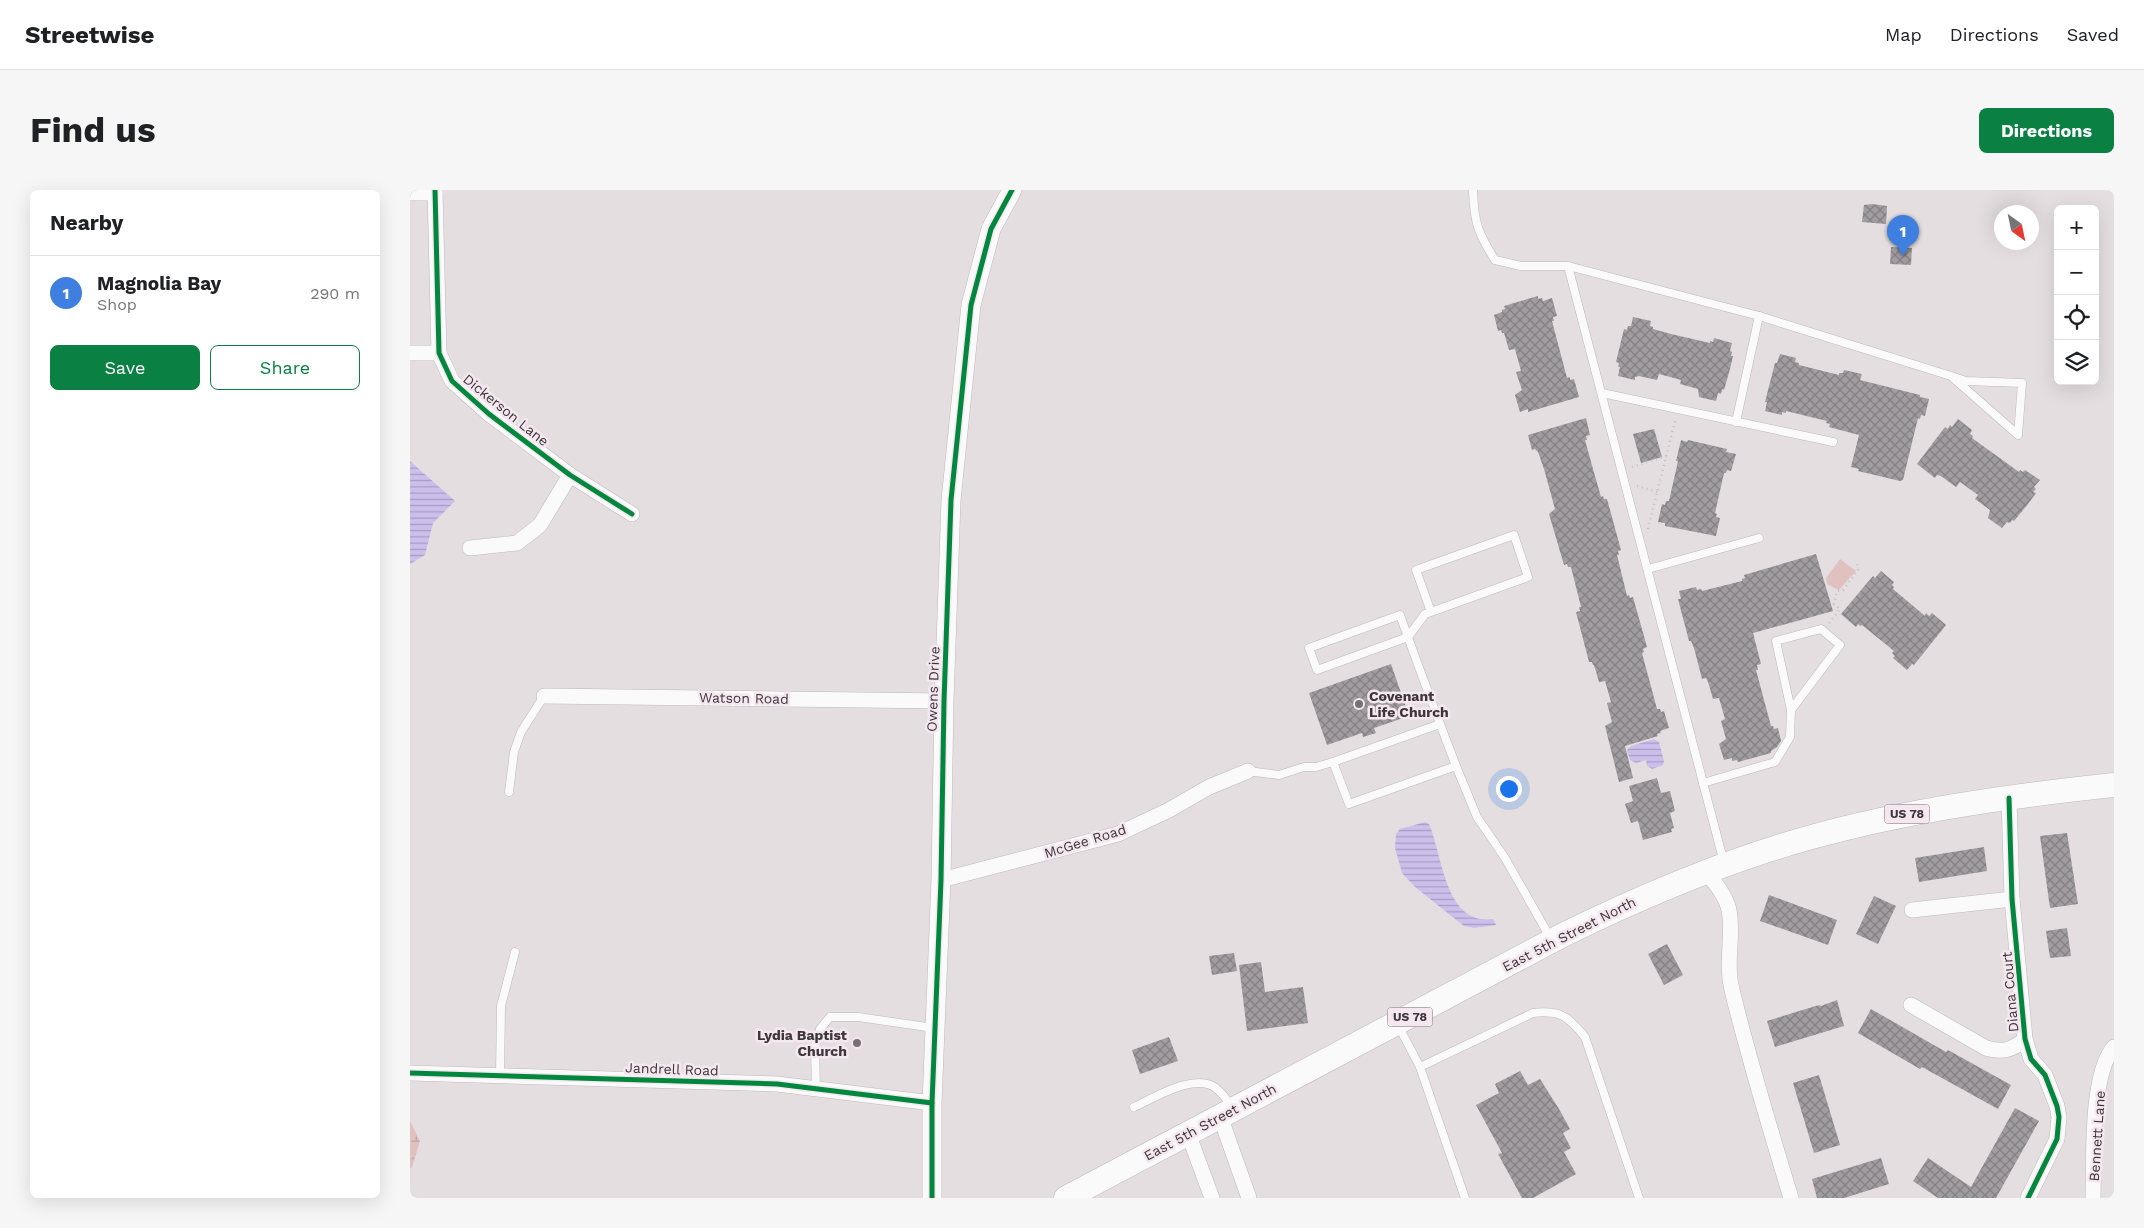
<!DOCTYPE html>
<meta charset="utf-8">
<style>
:root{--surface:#fff;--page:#f6f6f6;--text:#202124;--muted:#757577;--line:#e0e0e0;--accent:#0b8043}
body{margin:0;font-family:"Work Sans",sans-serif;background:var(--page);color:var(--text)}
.controls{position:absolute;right:15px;top:15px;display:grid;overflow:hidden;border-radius:8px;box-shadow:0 5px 20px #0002}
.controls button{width:45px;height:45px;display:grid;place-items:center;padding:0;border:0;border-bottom:1px solid var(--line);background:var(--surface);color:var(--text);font:25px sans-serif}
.compass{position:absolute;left:1584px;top:15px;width:45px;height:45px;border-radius:50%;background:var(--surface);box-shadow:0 5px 20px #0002;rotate:147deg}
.you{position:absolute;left:1098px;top:598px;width:18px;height:18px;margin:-12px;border:4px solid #fff;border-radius:50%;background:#1a73e8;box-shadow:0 0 0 8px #1a73e833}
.badge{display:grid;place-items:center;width:32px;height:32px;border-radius:50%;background:var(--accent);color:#fff;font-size:16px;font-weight:700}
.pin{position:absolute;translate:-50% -41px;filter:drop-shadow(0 1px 2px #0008)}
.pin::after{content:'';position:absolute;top:26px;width:18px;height:15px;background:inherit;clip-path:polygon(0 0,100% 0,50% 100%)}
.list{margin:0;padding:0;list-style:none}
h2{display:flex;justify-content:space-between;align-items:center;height:65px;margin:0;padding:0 20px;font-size:21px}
h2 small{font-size:16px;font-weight:400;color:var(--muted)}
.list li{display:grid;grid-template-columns:32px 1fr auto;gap:15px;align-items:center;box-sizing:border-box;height:75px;padding:0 20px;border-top:1px solid var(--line)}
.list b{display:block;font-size:19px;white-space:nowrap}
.list p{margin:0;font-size:16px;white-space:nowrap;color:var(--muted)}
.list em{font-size:16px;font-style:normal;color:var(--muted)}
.actions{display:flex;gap:10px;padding:15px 20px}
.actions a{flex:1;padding:11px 0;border:1px solid var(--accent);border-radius:8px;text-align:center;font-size:18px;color:var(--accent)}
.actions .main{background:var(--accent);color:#fff}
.icon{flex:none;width:28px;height:28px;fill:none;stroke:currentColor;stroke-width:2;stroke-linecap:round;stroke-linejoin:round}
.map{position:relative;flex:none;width:1704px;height:1008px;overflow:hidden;border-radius:8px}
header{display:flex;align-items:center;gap:30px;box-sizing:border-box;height:70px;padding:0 25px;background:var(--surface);border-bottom:1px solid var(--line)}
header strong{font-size:24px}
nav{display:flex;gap:28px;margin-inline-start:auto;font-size:18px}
.intro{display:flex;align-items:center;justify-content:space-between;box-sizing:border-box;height:120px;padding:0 30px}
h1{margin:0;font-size:35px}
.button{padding:12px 22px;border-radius:8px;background:var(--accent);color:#fff;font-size:18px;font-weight:700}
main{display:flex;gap:30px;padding:0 30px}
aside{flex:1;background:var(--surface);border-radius:8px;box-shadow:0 5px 20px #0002}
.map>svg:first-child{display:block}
.green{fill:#e0c1bf}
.wetland{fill:url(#wetland-marsh)}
.water{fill:url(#water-rules)}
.building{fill:url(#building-cross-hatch)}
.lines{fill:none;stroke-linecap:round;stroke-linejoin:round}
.service-casing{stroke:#beb8bb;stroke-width:9}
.minor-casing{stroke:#beb8bb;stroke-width:16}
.tertiary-casing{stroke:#beb8bb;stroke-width:20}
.primary-casing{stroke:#beb8bb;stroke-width:25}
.path{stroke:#c3c0c1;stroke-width:2.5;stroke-dasharray:1 4;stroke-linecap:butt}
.service{stroke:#fbfafa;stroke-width:8}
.minor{stroke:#fbfafa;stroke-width:15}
.tertiary{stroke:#fbfafa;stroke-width:19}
.primary{stroke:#fbfafa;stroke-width:24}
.cycleway-casing{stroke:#f5e7f0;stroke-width:8}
.cycleway{stroke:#00873e;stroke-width:5}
.poi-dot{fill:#777174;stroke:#f5e7f0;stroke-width:2}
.labels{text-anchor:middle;stroke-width:5;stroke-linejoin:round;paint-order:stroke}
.shield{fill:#f5e7f0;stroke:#746c71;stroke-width:1}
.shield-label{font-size:12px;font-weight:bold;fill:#3d373a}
.street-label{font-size:14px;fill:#3d373a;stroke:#f5e7f0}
.poi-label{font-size:14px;font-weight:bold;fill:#3d373a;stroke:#f5e7f0;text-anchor:start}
</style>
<header>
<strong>Streetwise</strong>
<nav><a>Map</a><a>Directions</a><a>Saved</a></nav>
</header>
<div class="intro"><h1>Find us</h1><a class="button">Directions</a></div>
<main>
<aside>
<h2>Nearby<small></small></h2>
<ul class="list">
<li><span class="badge" style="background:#3f7fe0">1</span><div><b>Magnolia Bay</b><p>Shop</p></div><em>290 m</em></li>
</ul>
<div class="actions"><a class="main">Save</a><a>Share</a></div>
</aside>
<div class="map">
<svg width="1704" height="1008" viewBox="0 0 1704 1008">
<defs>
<pattern id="wetland-marsh" width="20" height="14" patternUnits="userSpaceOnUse" patternTransform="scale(1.25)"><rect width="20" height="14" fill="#e0c1bf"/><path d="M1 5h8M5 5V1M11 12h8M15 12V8" fill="none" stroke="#c1a6a5"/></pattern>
<pattern id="water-rules" width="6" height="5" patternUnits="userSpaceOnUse" patternTransform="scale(1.25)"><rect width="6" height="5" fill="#ccbfec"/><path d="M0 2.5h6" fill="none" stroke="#a79cc0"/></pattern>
<pattern id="building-cross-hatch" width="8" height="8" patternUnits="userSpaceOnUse" patternTransform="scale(1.25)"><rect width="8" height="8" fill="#a09c9f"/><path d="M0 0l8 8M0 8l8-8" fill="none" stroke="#848083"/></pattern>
</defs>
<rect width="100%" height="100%" fill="#e4dee1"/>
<polygon class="green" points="1430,369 1446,381 1429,400 1417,394 1416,388"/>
<polygon class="wetland" points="0,931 10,951 2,977 0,979"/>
<g class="water">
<polygon points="0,271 45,311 23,333 15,365 0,374"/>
<polygon points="1244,549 1249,552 1254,571 1253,575 1242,579 1237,576 1236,570 1226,573 1220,570 1217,560 1221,556"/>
<path d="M 1015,632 L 1019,634 C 1033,666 1035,736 1083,729 L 1086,735 L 1064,738 L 1054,736 L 1005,697 L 992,683 L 985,658 L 986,644 L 990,639 Z"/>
</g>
<g class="building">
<polygon points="1462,14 1477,16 1476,34 1452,32 1454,15"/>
<polygon points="1481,57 1502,58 1501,75 1480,74"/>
<polygon points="1128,106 1128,109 1132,108 1133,111 1142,108 1147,126 1143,127 1144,131 1142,131 1157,188 1160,187 1160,190 1164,189 1169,207 1118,222 1118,219 1110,222 1105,205 1112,200 1106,182 1111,181 1105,159 1099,160 1094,143 1092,143 1091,140 1088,141 1084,125 1092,122 1092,120 1095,119 1094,116"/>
<polygon points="1223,127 1241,131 1240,136 1243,137 1243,139 1261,144 1300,153 1300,151 1303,152 1304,148 1322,153 1320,161 1322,162 1321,166 1323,166 1320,179 1314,200 1312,199 1311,204 1308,203 1306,211 1289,207 1288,199 1270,194 1271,190 1249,184 1247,190 1229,186 1225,187 1225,190 1208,186 1210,177 1208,177 1209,173 1206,172 1214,139 1217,140 1218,136 1221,136"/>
<polygon points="1370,164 1386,168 1385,172 1389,173 1389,175 1429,185 1429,183 1433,183 1434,180 1452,184 1450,190 1510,205 1510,207 1519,209 1515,226 1511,225 1510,229 1508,228 1493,290 1490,291 1448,281 1449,279 1441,277 1449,245 1419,237 1420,234 1416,233 1417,231 1376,221 1376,223 1372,222 1372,225 1355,221 1357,212 1355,212 1365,173 1367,173"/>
<polygon points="1176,228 1180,245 1176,246 1177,250 1175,250 1183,279 1191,307 1193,306 1194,309 1197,309 1211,360 1208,361 1209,365 1207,365 1217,406 1219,405 1220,408 1223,407 1237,457 1233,459 1234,462 1232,463 1247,519 1250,519 1251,522 1254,521 1259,538 1250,541 1251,543 1247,544 1248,546 1215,556 1223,588 1209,592 1195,536 1202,532 1197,513 1201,512 1195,491 1189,492 1184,475 1183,475 1182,472 1179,472 1166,422 1170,421 1169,417 1171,417 1161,377 1158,377 1157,374 1154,375 1139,324 1145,319 1134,279 1128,262 1125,259 1122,260 1118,245"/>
<polygon points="1548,229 1562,240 1560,244 1563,246 1562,248 1609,282 1610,280 1613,282 1615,280 1630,290 1624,297 1626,299 1623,302 1626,303 1618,314 1604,331 1602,330 1600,333 1597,332 1592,338 1578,328 1580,320 1565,309 1568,305 1550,292 1546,297 1531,286 1527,285 1525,288 1507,274 1535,237 1538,239 1540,235 1542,237"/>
<polygon points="1244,239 1252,267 1231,273 1223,244"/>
<polygon points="1271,250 1277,252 1278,250 1317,259 1316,262 1326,264 1321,281 1317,280 1316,283 1314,283 1305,323 1307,324 1306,327 1310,328 1306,346 1255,336 1255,333 1248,332 1252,314 1255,315 1256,311 1259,311 1268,271 1266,271"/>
<polygon points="1406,364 1423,421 1343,443 1351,474 1347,475 1348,480 1346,480 1361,536 1363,536 1364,539 1368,538 1371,551 1367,557 1361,561 1361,563 1328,572 1327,570 1322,571 1322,568 1314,570 1309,554 1316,549 1311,531 1315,529 1309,508 1303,509 1298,492 1296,488 1292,489 1284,458 1281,451 1279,451 1268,409 1271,409 1269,401 1286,397 1287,400 1291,399 1292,401 1332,391 1332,389 1335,388 1334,385"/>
<polygon points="1471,381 1484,392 1482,395 1484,397 1483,399 1515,426 1516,423 1519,426 1522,423 1536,435 1504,475 1502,474 1497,480 1483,468 1485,466 1482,463 1484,461 1452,435 1450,436 1448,434 1446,437 1431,424 1463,386 1465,388"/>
<polygon points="981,474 999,526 964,538 966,543 953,547 952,543 917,555 899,503"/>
<polygon points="1247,588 1251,603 1260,601 1265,621 1260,623 1264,638 1261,639 1262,642 1233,650 1228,631 1221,633 1215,614 1223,611 1219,596"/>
<polygon points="1657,643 1668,714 1640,718 1630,646"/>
<polygon points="1574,657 1577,681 1509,692 1505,668"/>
<polygon points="1359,705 1427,730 1418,755 1350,731"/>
<polygon points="1464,706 1486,716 1468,754 1446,744"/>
<polygon points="1657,738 1661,766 1640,768 1636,741"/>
<polygon points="1257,754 1273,785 1254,795 1238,764"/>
<polygon points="824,763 827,781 802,785 799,766"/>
<polygon points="851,772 855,802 893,797 898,833 837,841 829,775"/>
<polygon points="1427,810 1434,836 1365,857 1357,831 1409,815 1411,816"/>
<polygon points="1461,819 1536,862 1538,860 1601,895 1588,919 1512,877 1510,879 1448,843"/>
<polygon points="759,847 768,871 730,884 722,860"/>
<polygon points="1110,881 1118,895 1130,889 1149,919 1160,939 1153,943 1161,958 1154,962 1166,984 1123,1008 1112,1008 1088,964 1092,963 1066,915 1089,903 1085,894"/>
<polygon points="1409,885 1430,955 1404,963 1383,893"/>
<polygon points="1605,918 1629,931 1586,1008 1528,1008 1503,991 1518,968 1561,997"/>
<polygon points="1471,968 1479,994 1434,1008 1407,1008 1402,989"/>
</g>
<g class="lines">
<g class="service-casing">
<g id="service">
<path d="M 1063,0 C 1064,33 1068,43 1085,70 L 1111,76 L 1158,76"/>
<polyline points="1192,203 1423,252"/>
<polyline points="1326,232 1349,126"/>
<polyline points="1238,379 1349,348"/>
<path d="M 1021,422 L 1006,380 L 1104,345 L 1118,387 L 1021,422 L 1015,424 L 998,447 L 907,480 L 899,458 L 990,425 C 1008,476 1027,526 1046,576"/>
<polyline points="923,572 1030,534"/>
<polyline points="838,581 869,585 894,577 906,577 923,572 939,614 1046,576 1067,627 1095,668 1141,749"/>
<polyline points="1293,593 1365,572 1380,547 1381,520 1430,455 1411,439 1366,451 1381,520"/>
<polyline points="99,602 104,562 111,542 134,506"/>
<polyline points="1314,673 1158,76 1349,126 1541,186 1556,191 1612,193 1608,245 1541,186"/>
<polyline points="988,835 1010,877 1055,1008"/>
<path d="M 1010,877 L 1123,823 C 1150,820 1158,826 1175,847 L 1229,1008"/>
<polyline points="90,885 91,816 105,762"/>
<polyline points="406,899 405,858 410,839 420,827 448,827 524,838"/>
<path d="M 724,917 C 744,908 787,881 807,899 C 813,904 818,911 822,917"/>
</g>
</g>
<g class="minor-casing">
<g id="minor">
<polyline points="25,0 29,163 42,191 79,224 160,285 222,324"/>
<polyline points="0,3 25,3"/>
<polyline points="0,163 29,163"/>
<polyline points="60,358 107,353 130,335 160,285"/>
<polyline points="134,506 534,511"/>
<polyline points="1599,608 1602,709 1615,849 1621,869 1635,885 1647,916 1649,927 1647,949 1618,1008"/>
<path d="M 1296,682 C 1305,693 1316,706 1319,720 C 1324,747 1315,773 1322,800 C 1339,870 1360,939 1381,1008"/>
<polyline points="531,690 708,644 759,620 799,597 838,581"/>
<polyline points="1502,720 1602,709"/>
<path d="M 1501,815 L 1576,858 C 1592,863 1603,860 1615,849"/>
<polyline points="0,883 367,894 522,913"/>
<polyline points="810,926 839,1008"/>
<polyline points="778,943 802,1008"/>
<path d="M 1683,1008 C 1684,971 1680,884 1704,857"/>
</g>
</g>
<g class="tertiary-casing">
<polyline id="tertiary" points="522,1008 522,913 531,690 534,511 541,310 561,115 581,39 602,0"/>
</g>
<g class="primary-casing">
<path id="primary" d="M 656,1008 L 1151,746 C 1230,707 1312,672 1398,648 C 1498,620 1601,606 1704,595"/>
</g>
<g class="path">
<polyline points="1222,277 1256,266"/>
<polyline points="1227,296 1248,302"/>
<polyline points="1238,339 1265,231"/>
<polyline points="1419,433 1430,419 1424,414 1427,401 1433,400 1448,380 1447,371"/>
</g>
<use href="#service" class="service"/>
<use href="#minor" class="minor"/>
<use href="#tertiary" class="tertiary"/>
<use href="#primary" class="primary"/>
<g class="cycleway-casing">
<g id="cycleway">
<polyline points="25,0 29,163 42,191 79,224 160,285 222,324"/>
<polyline points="1599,608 1602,709 1615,849 1621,869 1635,885 1647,916 1649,927 1647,949 1618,1008"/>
<polyline points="0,883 367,894 522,913"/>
<polyline points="522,1008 522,913 531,690 534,511 541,310 561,115 581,39 602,0"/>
</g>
</g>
<use href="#cycleway" class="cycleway"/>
</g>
<g class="poi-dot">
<circle cx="949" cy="514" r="5"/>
<circle cx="447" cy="853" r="5"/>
</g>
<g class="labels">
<g class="shield">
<rect x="1474.5" y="614.5" width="45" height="19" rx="4"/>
<rect x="977.5" y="817.5" width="45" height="19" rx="4"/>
</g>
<g class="shield-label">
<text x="1497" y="628">US 78</text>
<text x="1000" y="831">US 78</text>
</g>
<g class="street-label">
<text transform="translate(96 220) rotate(39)" y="5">Dickerson Lane</text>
<text transform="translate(523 499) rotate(-88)" y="5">Owens Drive</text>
<text transform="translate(334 508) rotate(1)" y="5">Watson Road</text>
<text transform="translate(675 651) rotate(-17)" y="5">McGee Road</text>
<text transform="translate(1159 744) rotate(-27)" y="5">East 5th Street North</text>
<text transform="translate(1600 802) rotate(-95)" y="5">Diana Court</text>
<text transform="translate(262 879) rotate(2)" y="5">Jandrell Road</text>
<text transform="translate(800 932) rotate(-28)" y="5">East 5th Street North</text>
<text transform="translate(1687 946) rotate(-86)" y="5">Bennett Lane</text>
</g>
<g class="poi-label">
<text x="959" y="511">Covenant<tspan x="959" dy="16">Life Church</tspan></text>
<text x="437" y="850" text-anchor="end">Lydia Baptist<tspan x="437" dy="16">Church</tspan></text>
</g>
</g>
</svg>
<div class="controls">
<button>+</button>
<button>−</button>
<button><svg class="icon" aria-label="locate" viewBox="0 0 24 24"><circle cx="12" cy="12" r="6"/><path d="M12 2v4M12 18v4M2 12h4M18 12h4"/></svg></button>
<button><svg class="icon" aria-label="layers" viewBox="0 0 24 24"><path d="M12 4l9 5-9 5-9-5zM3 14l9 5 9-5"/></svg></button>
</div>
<svg class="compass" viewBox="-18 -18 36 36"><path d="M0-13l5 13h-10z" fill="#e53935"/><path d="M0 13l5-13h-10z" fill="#757577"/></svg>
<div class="you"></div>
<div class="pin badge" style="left:1493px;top:66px;background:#3f7fe0">1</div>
</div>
</main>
